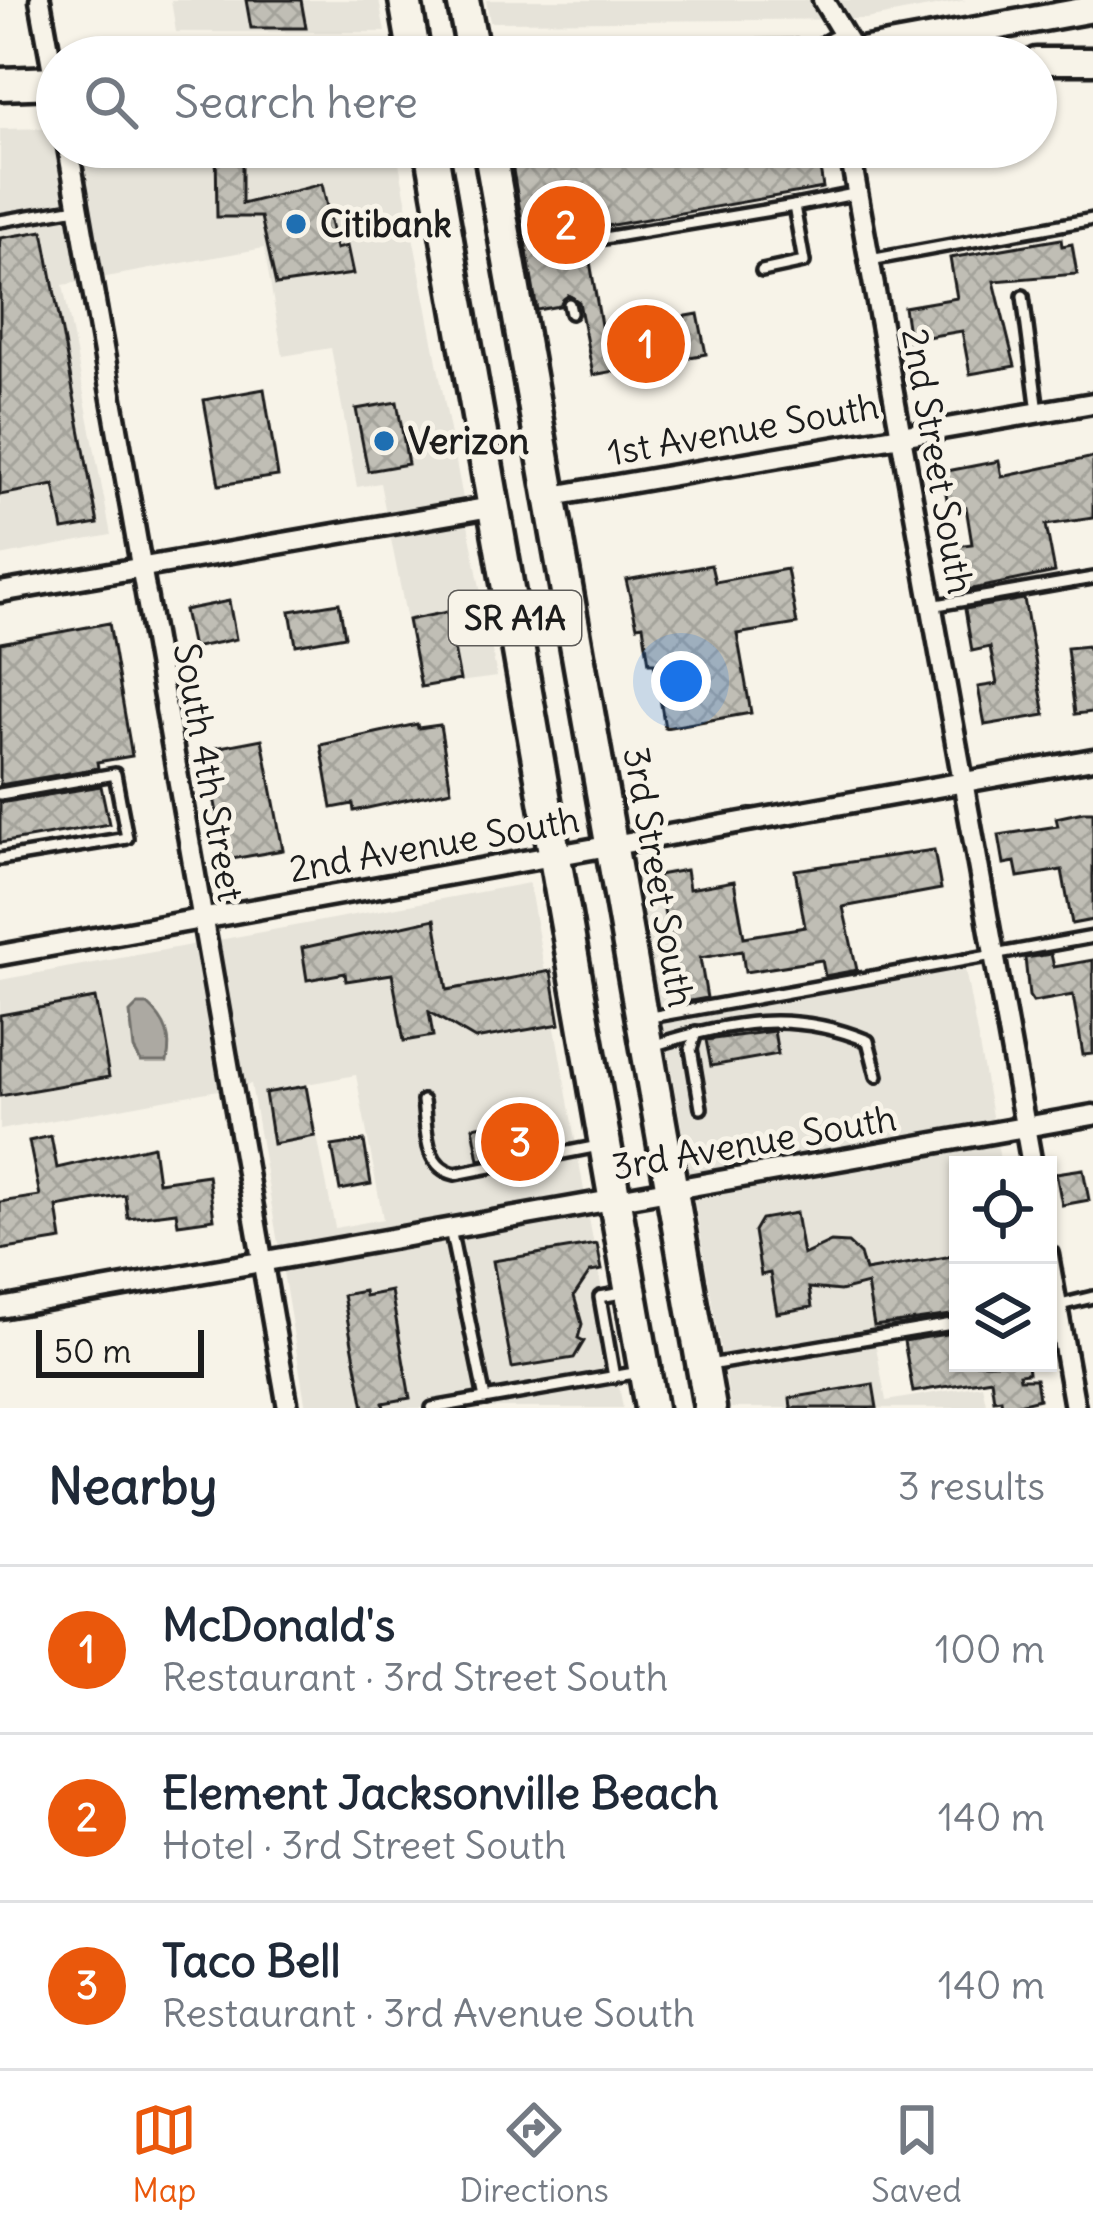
<!DOCTYPE html>
<meta charset="utf-8">
<style>
:root{--surface:#fff;--page:#f2f2f3;--text:#1f2937;--muted:#747a83;--line:#e0e1e3;--accent:#ea580c}
body{margin:0;font-family:Delius,sans-serif;background:var(--page);color:var(--text)}
.controls{position:absolute;right:36px;bottom:36px;display:grid;overflow:hidden;border-radius:0px;box-shadow:0 3px 9px #0004}
.controls button{width:108px;height:108px;display:grid;place-items:center;padding:0;border:0;border-bottom:3px solid var(--line);background:var(--surface);color:var(--text);font:60px sans-serif}
.scale{position:absolute;left:36px;bottom:30px;width:168px;box-sizing:border-box;padding-left:12px;border:6px solid #1c1c1c;border-top:0;font-size:33px;line-height:42px;white-space:nowrap;color:#1c1c1c;-webkit-text-stroke:9px #f7f3e8;paint-order:stroke}
.you{position:absolute;left:681px;top:681px;width:42px;height:42px;margin:-30px;border:9px solid #fff;border-radius:50%;background:#1a73e8;box-shadow:0 0 0 18px #1a73e833}
.badge{display:grid;place-items:center;width:78px;height:78px;border-radius:50%;background:var(--accent);color:#fff;font-size:39px;font-weight:700}
.pin{position:absolute;translate:-50% -50%;border:6px solid #fff;box-shadow:0 3px 12px #0006}
.list{margin:0;padding:0;list-style:none}
h2{display:flex;justify-content:space-between;align-items:center;height:156px;margin:0;padding:0 48px;font-size:51px}
h2 small{font-size:39px;font-weight:400;color:var(--muted)}
.list li{display:grid;grid-template-columns:78px 1fr auto;gap:36px;align-items:center;box-sizing:border-box;height:168px;padding:0 48px;border-top:3px solid var(--line)}
.list b{display:block;font-size:45px;white-space:nowrap}
.list p{margin:0;font-size:39px;white-space:nowrap;color:var(--muted)}
.list em{font-size:39px;font-style:normal;color:var(--muted)}
.icon{flex:none;width:66px;height:66px;fill:none;stroke:currentColor;stroke-width:2;stroke-linecap:round;stroke-linejoin:round}
.map{position:relative;flex:none;width:1093px;height:1408px;overflow:hidden}
.search{position:absolute;background:var(--surface);box-shadow:0 3px 9px #0004;left:36px;right:36px;top:36px;height:132px;display:flex;align-items:center;gap:30px;box-sizing:border-box;padding:0 42px;border-radius:66px;color:var(--muted);font-size:45px}
.sheet{height:660px;background:var(--surface)}
nav{display:flex;justify-content:space-around;align-items:center;box-sizing:border-box;height:168px;border-top:3px solid var(--line);background:var(--surface);font-size:33px;color:var(--muted)}
nav a{display:grid;justify-items:center;gap:6px}
nav .on{color:var(--accent)}
.map>svg:first-child{display:block}
.built{fill:#e6e3d9;fill-rule:evenodd}
.water{fill:#aca9a2;stroke:#72716c;stroke-width:3}
.building{fill:url(#building-cross-hatch);stroke:#1c1c1c;stroke-width:3}
.lines{fill:none;stroke-linecap:round;stroke-linejoin:round}
.service-casing{stroke:#1c1c1c;stroke-width:18}
.minor-casing{stroke:#1c1c1c;stroke-width:27}
.tertiary-casing{stroke:#1c1c1c;stroke-width:33}
.primary-casing{stroke:#1c1c1c;stroke-width:39}
.trunk-casing{stroke:#1c1c1c;stroke-width:39}
.service{stroke:#f7f3e8;stroke-width:9}
.minor{stroke:#f7f3e8;stroke-width:18}
.tertiary{stroke:#f7f3e8;stroke-width:24}
.primary{stroke:#f7f3e8;stroke-width:30}
.trunk{stroke:#f7f3e8;stroke-width:30}
.poi-dot{fill:#1f6fb2;stroke:#f7f3e8;stroke-width:4.5}
.labels{text-anchor:middle;stroke-width:10;stroke-linejoin:round;paint-order:stroke}
.shield{fill:#f7f3e8;stroke:#5e5c59;stroke-width:3}
.shield-label{font-size:33px;font-weight:bold;fill:#1c1c1c}
.poi-label{font-size:36px;font-weight:bold;fill:#1c1c1c;stroke:#f7f3e8;text-anchor:start}
.street-label{font-size:36px;fill:#1c1c1c;stroke:#f7f3e8}
</style>
<div class="map">
<svg width="1093" height="1408" viewBox="0 0 1093 1408">
<defs>
<pattern id="building-cross-hatch" width="8" height="8" patternUnits="userSpaceOnUse" patternTransform="scale(3)"><rect width="8" height="8" fill="#c0beb5"/><path d="M0 0l8 8M0 8l8-8" fill="none" stroke="#a4a39b"/></pattern>
</defs>
<rect width="100%" height="100%" fill="#f7f3e8"/>
<filter id="ink" filterUnits="userSpaceOnUse"><feTurbulence type="fractalNoise" baseFrequency=".00833" numOctaves="2"/><feDisplacementMap in="SourceGraphic" scale="24" xChannelSelector="R" yChannelSelector="G"/><feConvolveMatrix kernelMatrix="1 2 1 2 8 2 1 2 1" color-interpolation-filters="sRGB"/></filter>
<g filter="url(#ink)">
<g class="built">
<polygon points="171,0 379,0 385,32 176,32"/>
<polygon points="486,0 966,0 866,19 490,22"/>
<polygon points="57,128 57,147 396,147 497,677 420,687 380,483 357,487 331,348 283,356 264,248 63,285 111,535 0,556 0,129"/>
<polygon points="686,867 712,1015 965,969 1001,1165 958,1165 958,1327 875,1341 886,1401 982,1385 987,1408 731,1408 637,876"/>
<path d="M 529,883 L 623,1408 L 306,1408 L 251,1084 L 0,1130 L 0,980 ZM 356,1075 L 383,1219 L 335,1228 L 307,1084 Z"/>
</g>
<path class="water" d="M 138,1005 L 148,1005 C 167,1022 172,1038 167,1062 L 141,1062 L 134,1049 L 130,1013 Z"/>
<g class="building">
<polygon points="246,0 301,0 306,28 251,28"/>
<polygon points="216,147 242,147 242,204 322,184 336,249 347,246 353,274 276,285 261,217 217,217"/>
<polygon points="509,147 817,148 823,188 584,230 577,244 588,250 602,331 698,314 706,354 593,375 579,302 568,295 560,306 537,310"/>
<polygon points="43,231 98,524 63,530 54,485 0,495 0,238"/>
<polygon points="1061,239 1062,246 1072,244 1077,274 994,281 1015,366 970,374 962,331 909,340 904,307 957,298 950,258"/>
<polygon points="264,389 278,476 219,485 204,400"/>
<polygon points="397,402 408,464 368,471 356,409"/>
<polygon points="1093,457 1093,518 1046,525 1055,572 963,591 955,546 972,544 966,507 949,510 942,472 999,461 1002,477"/>
<polygon points="711,565 715,582 787,569 797,624 737,634 751,713 665,728 654,663 649,663 643,625 637,626 626,580"/>
<polygon points="1024,599 1045,715 985,725 978,687 997,684 990,647 972,651 965,609"/>
<polygon points="229,601 236,639 192,648 184,610"/>
<polygon points="339,603 345,636 296,645 290,611"/>
<polygon points="447,612 460,680 421,687 408,620"/>
<polygon points="109,623 132,756 97,762 98,768 0,785 0,643"/>
<polygon points="1087,646 1093,663 1093,712 1075,714 1067,648"/>
<polygon points="417,724 418,728 440,725 451,790 354,811 353,804 332,808 321,745"/>
<polygon points="262,739 283,850 226,860 205,750"/>
<polygon points="101,786 109,824 0,843 0,803"/>
<polygon points="1083,812 1093,812 1093,920 1072,924 1062,870 1018,877 1015,862 1004,864 999,835 1058,826 1056,818"/>
<polygon points="934,850 941,889 843,907 857,970 825,976 822,960 745,972 742,951 700,958 707,998 680,1003 658,875 686,870 689,889 734,881 744,937 805,927 795,870"/>
<polygon points="435,919 447,990 551,971 560,1024 475,1039 429,1012 433,1036 404,1041 392,974 346,981 345,973 307,980 302,948"/>
<polygon points="1051,954 1054,967 1093,960 1093,1054 1083,1055 1073,995 1033,1002 1029,996 1025,958"/>
<polygon points="95,998 109,1077 0,1096 0,1015"/>
<polygon points="774,1031 778,1054 711,1066 706,1040"/>
<polygon points="306,1086 315,1136 273,1144 265,1093"/>
<polygon points="554,1112 560,1144 479,1160 473,1127"/>
<polygon points="51,1136 57,1168 153,1146 158,1182 208,1175 214,1219 178,1224 176,1212 128,1218 125,1195 57,1207 62,1240 0,1250 0,1202 40,1196 29,1141"/>
<polygon points="364,1141 371,1184 340,1190 332,1146"/>
<polygon points="1083,1169 1089,1200 1062,1205 1056,1173"/>
<polygon points="796,1213 803,1255 831,1242 848,1243 860,1254 865,1271 958,1255 958,1314 874,1326 867,1284 840,1291 809,1288 812,1307 777,1313 770,1273 761,1275 754,1231 761,1219"/>
<polygon points="597,1244 602,1270 590,1272 574,1296 582,1324 578,1338 584,1341 574,1358 512,1368 493,1261"/>
<polygon points="364,1291 365,1296 391,1291 410,1398 383,1403 384,1408 364,1408 343,1295"/>
<polygon points="958,1332 958,1363 1027,1363 1028,1373 1019,1374 1020,1379 1036,1379 1039,1399 1002,1408 1001,1399 994,1400 991,1379 913,1392 904,1341"/>
<polygon points="873,1384 877,1408 791,1408 790,1398"/>
</g>
<g class="lines">
<g class="service-casing">
<g id="service">
<polyline points="0,221 77,208"/>
<polyline points="586,241 794,206"/>
<polyline points="870,260 1093,219"/>
<polyline points="762,271 804,262 794,206 859,193"/>
<polyline points="1023,296 1038,412"/>
<polyline points="569,304 571,313"/>
<polyline points="931,606 1093,578"/>
<polyline points="0,794 115,774 127,838 0,859"/>
<polyline points="645,1018 1093,937"/>
<polyline points="696,1032 691,1049 701,1108"/>
<path d="M 652,1046 C 728,1022 792,1009 868,1041 L 877,1076"/>
<path d="M 423,1101 C 427,1128 423,1167 455,1174 L 599,1146"/>
<polyline points="450,1229 485,1399"/>
<polyline points="1048,1308 1093,1297"/>
<polyline points="709,1365 958,1323"/>
<polyline points="614,1377 600,1297 627,1292"/>
<polyline points="432,1408 640,1372"/>
</g>
</g>
<g class="minor-casing">
<g id="minor">
<polyline points="40,0 56,88"/>
<polyline points="823,0 852,48"/>
<polyline points="68,147 288,1408"/>
<polyline points="849,147 1032,1165"/>
<polyline points="547,497 1093,403"/>
<polyline points="0,592 497,506"/>
<polyline points="0,955 1093,759"/>
<polyline points="1048,1255 1075,1408"/>
<polyline points="0,1308 1093,1115"/>
</g>
</g>
<g class="tertiary-casing">
<g id="tertiary">
<polyline points="856,52 1093,9"/>
<polyline points="495,57 815,54"/>
<polyline points="813,57 836,44 861,57"/>
<polyline points="1036,61 1093,61"/>
</g>
</g>
<g class="primary-casing">
<g id="primary">
<polyline points="405,0 415,57"/>
<polyline points="463,0 474,57"/>
<polyline points="431,147 651,1408"/>
<polyline points="489,147 710,1408"/>
</g>
</g>
<g class="trunk-casing">
<polyline id="trunk" points="0,84 57,82"/>
</g>
<use href="#service" class="service"/>
<use href="#minor" class="minor"/>
<use href="#tertiary" class="tertiary"/>
<use href="#primary" class="primary"/>
<use href="#trunk" class="trunk"/>
</g>
</g>
<g class="poi-dot">
<circle cx="296" cy="224" r="12"/>
<circle cx="384" cy="441" r="12"/>
</g>
<g class="labels">
<rect class="shield" x="449" y="591" width="132" height="54" rx="9"/>
<g class="shield-label">
<text x="515" y="630">SR A1A</text>
</g>
<g class="poi-label">
<text x="320" y="237">Citibank</text>
<text x="408" y="454">Verizon</text>
</g>
<g class="street-label">
<text transform="translate(743 429) rotate(-10)" y="13">1st Avenue South</text>
<text transform="translate(938 461) rotate(80)" y="13">2nd Street South</text>
<text transform="translate(209 772) rotate(80)" y="13">South 4th Street</text>
<text transform="translate(434 844) rotate(-10)" y="13">2nd Avenue South</text>
<text transform="translate(659 877) rotate(80)" y="13">3rd Street South</text>
<text transform="translate(754 1142) rotate(-10)" y="13">3rd Avenue South</text>
</g>
</g>
</svg>
<div class="controls">
<button><svg class="icon" aria-label="locate" viewBox="0 0 24 24"><circle cx="12" cy="12" r="6"/><path d="M12 2v4M12 18v4M2 12h4M18 12h4"/></svg></button>
<button><svg class="icon" aria-label="layers" viewBox="0 0 24 24"><path d="M12 4l9 5-9 5-9-5zM3 14l9 5 9-5"/></svg></button>
</div>
<div class="scale">50 m</div>
<div class="you"></div>
<div class="pin badge" style="left:646px;top:344px">1</div>
<div class="pin badge" style="left:566px;top:225px">2</div>
<div class="pin badge" style="left:520px;top:1142px">3</div>
<div class="search"><svg class="icon" aria-label="search" viewBox="0 0 24 24"><circle cx="10" cy="10" r="6"/><path d="M15 15l6 6"/></svg>Search here</div>
</div>
<section class="sheet">
<h2>Nearby<small>3 results</small></h2>
<ul class="list">
<li><span class="badge">1</span><div><b>McDonald's</b><p>Restaurant · 3rd Street South</p></div><em>100 m</em></li>
<li><span class="badge">2</span><div><b>Element Jacksonville Beach</b><p>Hotel · 3rd Street South</p></div><em>140 m</em></li>
<li><span class="badge">3</span><div><b>Taco Bell</b><p>Restaurant · 3rd Avenue South</p></div><em>140 m</em></li>
</ul>
</section>
<nav>
<a class="on"><svg class="icon" aria-label="map" viewBox="0 0 24 24"><path d="M3 6l6-2 6 2 6-2v14l-6 2-6-2-6 2zM9 4v14M15 6v14"/></svg>Map</a>
<a><svg class="icon" aria-label="directions" viewBox="0 0 24 24"><path d="M12 3l9 9-9 9-9-9zM9 14v-3h6M13 9l2 2-2 2"/></svg>Directions</a>
<a><svg class="icon" aria-label="saved" viewBox="0 0 24 24"><path d="M7 4h10v16l-5-4-5 4z"/></svg>Saved</a>
</nav>
